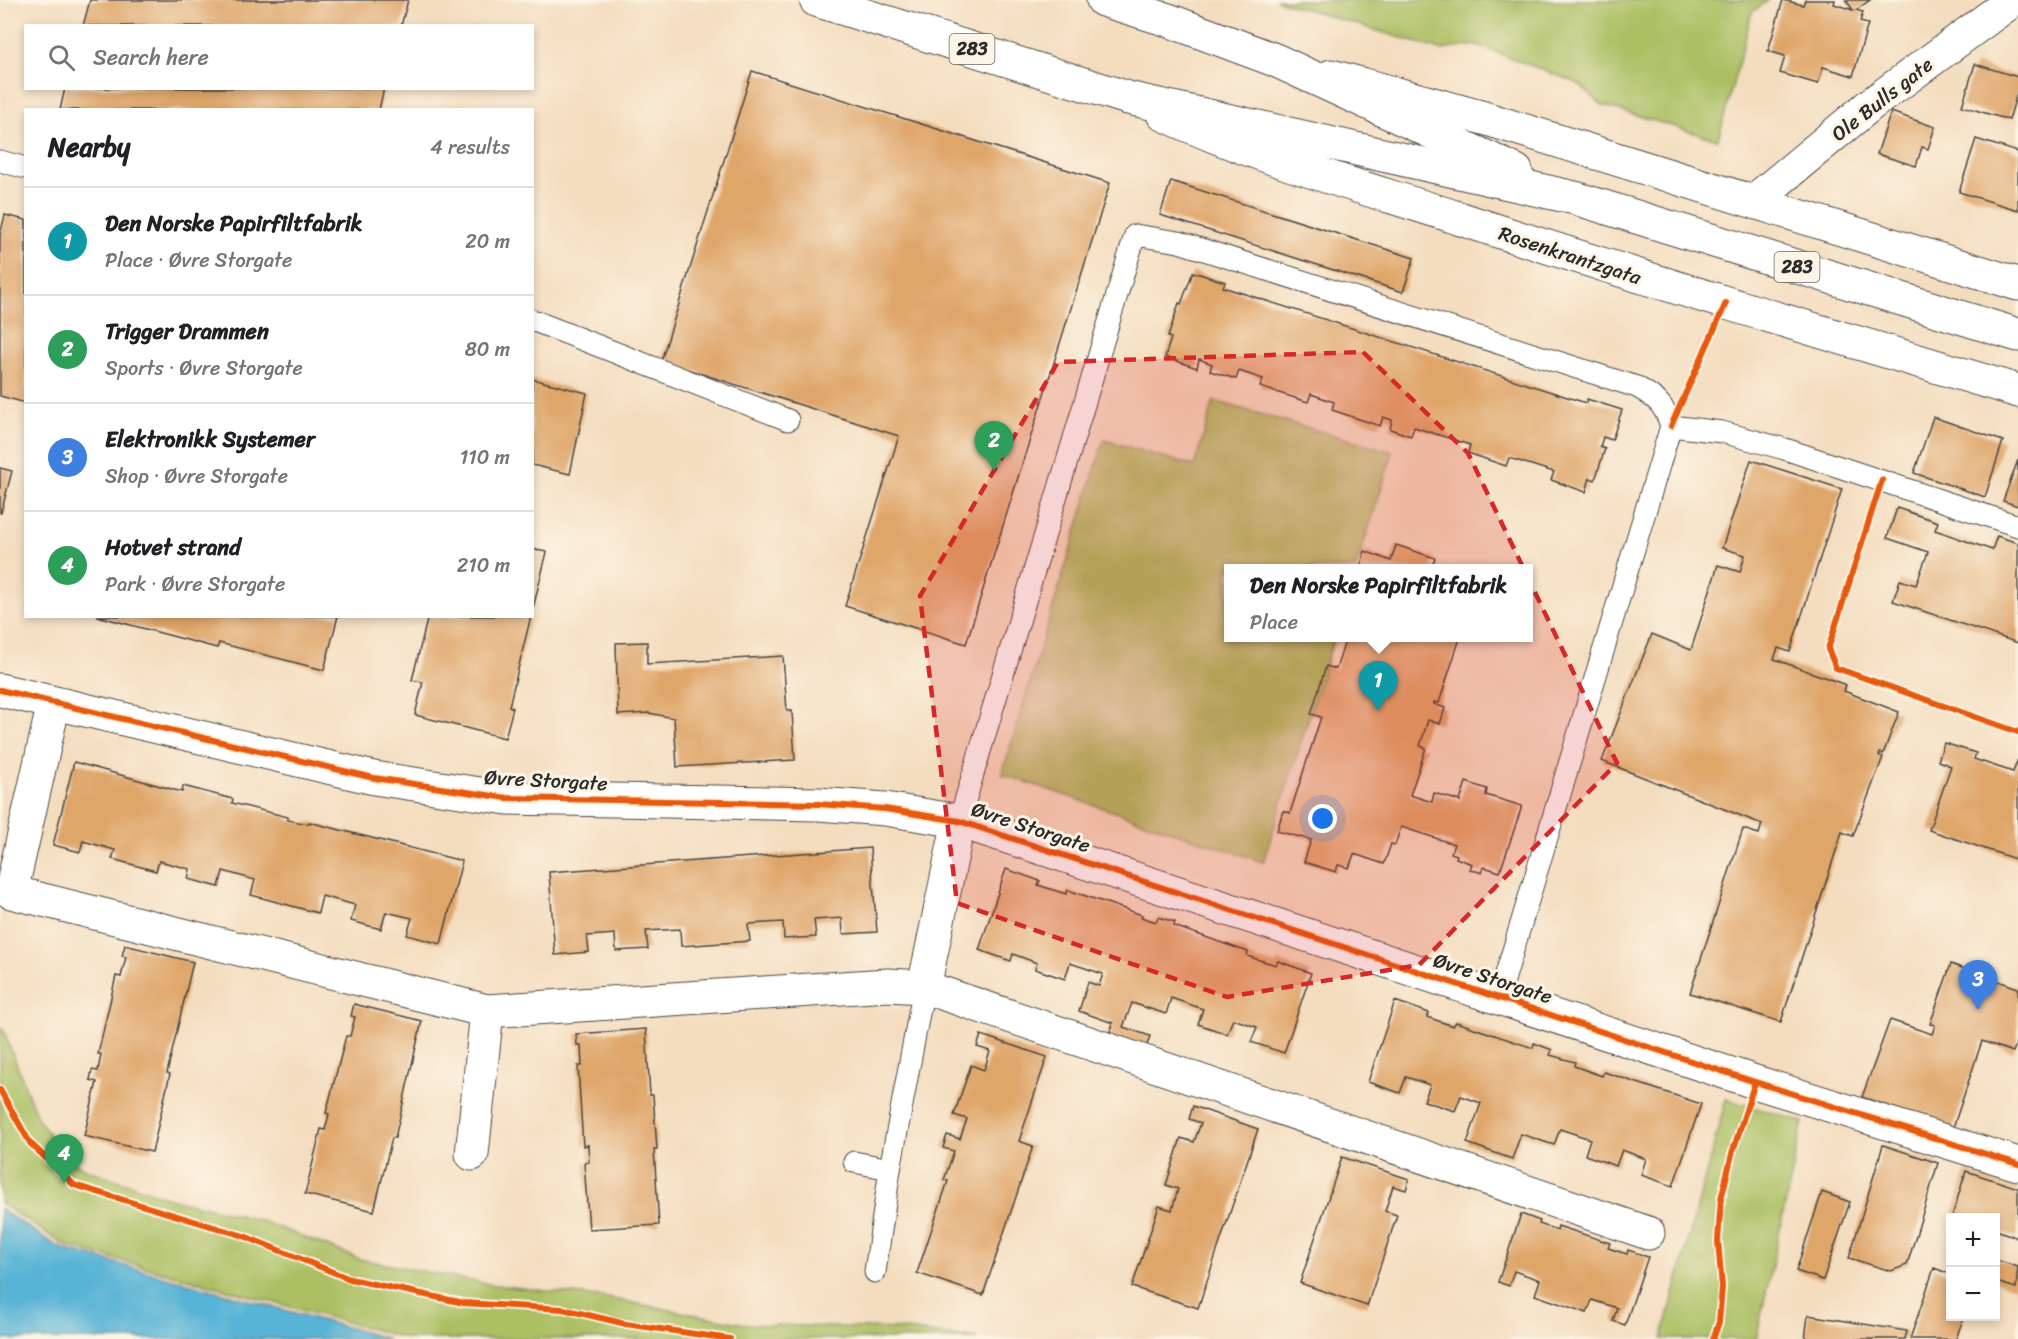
<!DOCTYPE html>
<meta charset="utf-8">
<style>
:root{--surface:#fff;--page:#f6f6f6;--text:#202124;--muted:#757577;--line:#e0e0e0;--accent:#111827}
body{margin:0;font-family:Sriracha,sans-serif;background:var(--page);color:var(--text)}
.controls{position:absolute;right:18px;bottom:18px;display:grid;overflow:hidden;border-radius:0px;box-shadow:0 3px 9px #0003}
.controls button{width:54px;height:54px;display:grid;place-items:center;padding:0;border:0;border-bottom:2px solid var(--line);background:var(--surface);color:var(--text);font:30px sans-serif}
.you{position:absolute;left:1323px;top:819px;width:21px;height:21px;margin:-15px;border:4px solid #fff;border-radius:50%;background:#1a73e8;box-shadow:0 0 0 9px #1a73e833}
.badge{display:grid;place-items:center;width:39px;height:39px;border-radius:50%;background:var(--accent);color:#fff;font-size:20px;font-weight:700}
.pin{position:absolute;translate:-50% -50px;filter:drop-shadow(0 2px 3px #0008)}
.pin::after{content:'';position:absolute;top:32px;width:21px;height:18px;background:inherit;clip-path:polygon(0 0,100% 0,50% 100%)}
.popup{position:absolute;left:1224px;top:564px;width:309px;height:78px;box-sizing:border-box;display:grid;place-content:center;border-radius:0px;background:var(--surface);filter:drop-shadow(0 2px 4px #0005);font-size:20px;white-space:nowrap;color:var(--muted)}
.popup b{font-size:22px;color:var(--text)}
.popup::after{content:'';position:absolute;left:50%;top:100%;margin-left:-12px;border:12px solid transparent;border-top-color:var(--surface)}
.list{margin:0;padding:0;list-style:none}
h2{display:flex;justify-content:space-between;align-items:center;height:78px;margin:0;padding:0 24px;font-size:26px}
h2 small{font-size:20px;font-weight:400;color:var(--muted)}
.list li{display:grid;grid-template-columns:39px 1fr auto;gap:18px;align-items:center;box-sizing:border-box;height:108px;padding:0 24px;border-top:2px solid var(--line)}
.list b{display:block;font-size:22px;white-space:nowrap}
.list p{margin:0;font-size:20px;white-space:nowrap;color:var(--muted)}
.list em{font-size:20px;font-style:normal;color:var(--muted)}
.icon{flex:none;width:33px;height:33px;fill:none;stroke:currentColor;stroke-width:2;stroke-linecap:round;stroke-linejoin:round}
.map{position:relative;flex:none;width:2018px;height:1339px;overflow:hidden}
.search{position:absolute;background:var(--surface);box-shadow:0 3px 9px #0003;left:24px;top:24px;width:510px;height:66px;display:flex;align-items:center;gap:15px;box-sizing:border-box;padding:0 21px;border-radius:0px;color:var(--muted);font-size:22px}
.panel{position:absolute;background:var(--surface);box-shadow:0 3px 9px #0003;left:24px;top:108px;width:510px;height:510px;border-radius:0px}
.map>svg:first-child{display:block}
.green{fill:#acbf63;stroke:#6c7547;stroke-width:1.5}
.water{fill:#58b4d6;stroke:#427080;stroke-width:1.5}
.building{fill:#dfa66a}
.lines{fill:none;stroke-linecap:round;stroke-linejoin:round}
.lane-casing{stroke:#494641;stroke-width:23}
.street-casing{stroke:#494641;stroke-width:35}
.secondary-casing{stroke:#494641;stroke-width:35}
.primary-casing{stroke:#494641;stroke-width:35}
.lane{stroke:#fff;stroke-width:21}
.street{stroke:#fff;stroke-width:33}
.secondary{stroke:#fff;stroke-width:33}
.primary{stroke:#fff;stroke-width:33}
.cycleway-casing{stroke:#fcf5e5;stroke-width:10}
.cycleway{stroke:#e8590c;stroke-width:6}
.marked{fill:#d62828;fill-opacity:0.2;stroke:#d62828;stroke-width:4.5;stroke-dasharray:12 8;stroke-linejoin:round}
.labels{text-anchor:middle;stroke-width:6;stroke-linejoin:round;paint-order:stroke}
.shield{fill:#fcf5e5;stroke:#6a6863;stroke-width:1.5}
.shield-label{font-size:18px;font-weight:bold;fill:#2b2b2b}
.street-label{font-size:20px;fill:#2b2b2b;stroke:#fcf5e5}
</style>
<div class="map">
<svg width="2018" height="1339" viewBox="0 0 2018 1339">
<rect width="100%" height="100%" fill="#fcf5e5"/>
<filter id="ink" filterUnits="userSpaceOnUse"><feTurbulence type="fractalNoise" baseFrequency=".0167" numOctaves="2"/><feDisplacementMap in="SourceGraphic" scale="12" xChannelSelector="R" yChannelSelector="G"/><feConvolveMatrix kernelMatrix="1 2 1 2 8 2 1 2 1" color-interpolation-filters="sRGB"/></filter>
<filter id="wash" filterUnits="userSpaceOnUse"><feTurbulence type="fractalNoise" baseFrequency=".008" numOctaves="4" result="noise"/><feDisplacementMap in="SourceGraphic" scale="24" xChannelSelector="R" yChannelSelector="G"/><feGaussianBlur stdDeviation="1.35" result="paint"/><feColorMatrix in="noise" values="0 0 0 0 0 0 0 0 0 0 0 0 0 0 0 0 0 1.4 0 .05"/><feComposite in="paint" operator="in"/></filter>
<g filter="url(#wash)">
<rect width="100%" height="100%" fill="#f4ddbf"/>
<g class="green">
<polygon points="1276,0 1769,0 1752,12 1718,140 1602,105 1577,83 1477,45 1441,50"/>
<polygon points="1214,401 1393,452 1356,568 1228,568 1228,638 1334,638 1263,862 1002,774 1104,440 1194,466"/>
<polygon points="0,1028 3,1029 37,1117 65,1158 85,1169 172,1199 259,1220 360,1259 487,1284 607,1298 745,1324 898,1329 978,1339 408,1339 64,1245 0,1203"/>
<polygon points="1726,1099 1803,1122 1756,1339 1662,1339"/>
</g>
<polygon class="water" points="0,1209 58,1247 389,1339 0,1339"/>
<g id="blocks">
<g class="building">
<polygon points="90,0 408,0 401,26 83,26"/>
<polygon points="1783,0 1803,5 1805,0 1835,0 1834,4 1853,10 1846,0 1870,0 1856,10 1863,12 1860,22 1868,24 1853,76 1823,67 1818,84 1780,73 1785,56 1768,51"/>
<polygon points="1975,64 2018,77 2018,89 2009,120 1962,106"/>
<polygon points="752,71 1110,183 966,644 845,606 899,436 661,361"/>
<polygon points="65,88 384,88 379,110 60,110"/>
<polygon points="1891,112 1935,127 1928,149 1922,147 1916,166 1877,154"/>
<polygon points="1976,139 2018,152 2018,210 1959,192"/>
<polygon points="1171,181 1414,258 1403,292 1160,215"/>
<polygon points="5,215 26,220 26,403 0,396 0,235"/>
<polygon points="1193,272 1225,282 1223,287 1586,403 1587,399 1622,410 1612,440 1603,437 1600,447 1605,449 1595,480 1590,478 1586,492 1551,480 1554,472 1509,458 1506,466 1468,453 1470,445 1414,427 1411,436 1390,429 1392,420 1383,417 1380,426 1332,410 1334,402 1311,394 1308,402 1260,387 1263,379 1239,371 1236,379 1210,371 1212,364 1199,359 1197,368 1165,357 1171,338 1168,337 1179,303 1181,304"/>
<polygon points="532,379 587,393 570,474 532,465"/>
<polygon points="1933,417 2003,441 1985,497 1914,473"/>
<polygon points="1751,460 1842,489 1790,652 1778,648 1774,659 1846,685 1844,691 1899,712 1883,754 1880,753 1879,756 1883,757 1853,836 1842,832 1781,1022 1690,993 1743,829 1759,834 1762,824 1602,761 1652,634 1691,650 1718,565 1740,572 1745,555 1722,548"/>
<polygon points="2018,460 2018,506 2003,501"/>
<polygon points="0,468 12,471 1,513 0,513"/>
<polygon points="1897,508 1938,522 1935,530 1992,550 1997,536 2018,543 2018,643 1893,601 1900,580 1916,585 1928,552 1887,538"/>
<polygon points="1396,545 1435,558 1431,568 1360,568 1365,551 1391,561"/>
<polygon points="532,549 547,552 533,608 532,608"/>
<polygon points="97,616 338,616 324,670 219,643 217,648"/>
<polygon points="428,616 531,616 509,706 513,708 505,738 415,715 423,682 412,680"/>
<polygon points="1346,638 1460,638 1439,703 1434,702 1434,704 1445,708 1440,724 1428,720 1420,746 1426,748 1410,795 1432,802 1434,793 1460,801 1466,782 1487,789 1486,795 1522,806 1500,872 1484,867 1482,873 1470,869 1472,864 1456,858 1457,855 1451,853 1454,844 1401,827 1395,845 1391,844 1384,864 1354,854 1349,868 1338,865 1336,872 1304,862 1311,840 1277,831 1283,811 1290,813 1321,717 1311,714 1326,666 1336,669"/>
<polygon points="647,642 647,664 783,656 787,711 792,711 795,760 677,767 674,718 649,713 618,715 616,643"/>
<polygon points="1944,743 1976,753 1974,759 2013,772 2018,759 2018,860 1929,830 1951,766 1938,761"/>
<polygon points="74,762 182,792 183,786 233,799 232,803 288,817 288,820 308,824 309,822 462,861 441,944 407,935 412,918 386,912 381,929 351,921 355,905 322,896 318,913 251,895 255,880 223,871 219,887 188,879 190,869 159,861 156,871 112,859 115,850 83,841 80,852 53,845"/>
<polygon points="870,848 877,932 843,934 842,918 814,920 816,937 784,939 783,922 748,924 750,941 681,946 680,929 646,931 648,949 616,951 615,934 587,936 589,952 555,955 549,872"/>
<polygon points="1006,869 1040,881 1038,885 1041,886 1066,894 1068,890 1142,915 1141,917 1156,922 1158,917 1175,922 1174,926 1248,952 1247,955 1250,957 1276,965 1278,961 1311,973 1284,1053 1251,1042 1257,1027 1233,1019 1227,1034 1198,1024 1203,1009 1171,998 1166,1014 1132,1003 1123,1027 1150,1036 1145,1051 1108,1038 1113,1023 1079,1011 1088,982 1099,986 1103,974 1070,963 1065,979 1035,969 1037,963 1013,954 1011,961 979,950"/>
<polygon points="125,945 193,962 167,1073 170,1074 152,1152 84,1136 97,1082 90,1080 92,1070 98,1071 101,1054 98,1054 116,976 121,977 126,957 122,956"/>
<polygon points="1951,964 2018,988 2018,1039 2013,1052 1982,1041 1953,1128 1862,1097 1890,1020 1932,1034 1935,1025 1930,1024"/>
<polygon points="1395,1001 1429,1013 1427,1017 1453,1026 1456,1022 1533,1048 1534,1043 1552,1050 1550,1055 1575,1062 1574,1066 1602,1076 1604,1072 1701,1104 1673,1186 1641,1175 1646,1159 1622,1150 1616,1166 1585,1155 1590,1139 1560,1129 1554,1145 1521,1134 1512,1159 1467,1143 1481,1103 1461,1096 1455,1111 1424,1101 1430,1085 1406,1077 1400,1093 1368,1082"/>
<polygon points="354,1004 422,1021 395,1138 392,1138 374,1211 305,1194 321,1129 325,1130 329,1114 326,1113 346,1036 350,1036 355,1017 351,1016"/>
<polygon points="646,1029 650,1095 653,1095 657,1149 654,1149 659,1225 589,1229 584,1163 589,1162 588,1145 583,1146 578,1066 582,1066 581,1045 577,1045 576,1034"/>
<polygon points="981,1035 1047,1057 1019,1141 1033,1146 983,1295 917,1273 948,1181 944,1180 954,1151 943,1148 947,1135 960,1139 967,1119 954,1115 971,1065 984,1070 990,1051 977,1047"/>
<polygon points="1193,1106 1258,1129 1198,1308 1132,1287 1159,1206 1172,1210 1178,1189 1166,1185 1181,1138 1194,1142 1201,1123 1189,1119"/>
<polygon points="1883,1145 1938,1163 1907,1265 1891,1271 1849,1258"/>
<polygon points="1342,1157 1409,1179 1406,1190 1393,1186 1385,1211 1397,1215 1367,1306 1300,1283"/>
<polygon points="1966,1171 2018,1188 2018,1238 1996,1230 1996,1218 1952,1216"/>
<polygon points="1822,1192 1850,1202 1823,1280 1796,1271"/>
<polygon points="1521,1214 1540,1221 1539,1224 1557,1230 1558,1226 1610,1243 1608,1248 1627,1254 1628,1250 1648,1257 1625,1325 1613,1321 1617,1308 1592,1300 1587,1313 1535,1295 1540,1280 1514,1271 1509,1286 1498,1282"/>
<polygon points="1996,1260 2018,1267 2016,1288 1996,1282"/>
<polygon points="1934,1268 1950,1274 1950,1316 1964,1316 1956,1339 1910,1339"/>
<polygon points="1808,1315 1907,1331 1905,1339 1805,1339"/>
</g>
</g>
</g>
<g filter="url(#ink)">
<use href="#blocks" fill-opacity="0" stroke="#494641" stroke-width="1.5"/>
<g class="lines">
<g class="lane-casing">
<g id="lane">
<polyline points="0,161 26,168"/>
<polyline points="532,320 788,420"/>
<polyline points="1671,426 1722,432 1785,449 2018,526"/>
<path d="M 959,821 L 1135,235 L 1179,242 L 1637,387 C 1656,398 1664,404 1671,426 L 1499,997"/>
<polyline points="854,1162 890,1169"/>
<polyline points="875,1272 890,1169 924,987"/>
</g>
</g>
<g class="street-casing">
<g id="street">
<polyline points="1754,201 1870,105 2013,0"/>
<polyline points="54,703 11,892 487,1011 888,985 924,987"/>
<polyline points="959,821 924,987 1648,1233"/>
<polyline points="472,1154 487,1011"/>
</g>
</g>
<g class="secondary-casing">
<g id="secondary">
<polyline points="1331,76 1484,118 2018,284"/>
<path d="M 1163,114 C 1257,158 1359,186 1458,218 C 1644,279 1831,335 2018,391"/>
<polyline points="0,690 374,778 507,798 818,804 885,809 959,821 1755,1082 2018,1164"/>
</g>
</g>
<g class="primary-casing">
<g id="primary">
<polyline points="816,0 1128,98 1575,198 2018,335"/>
<polyline points="1103,0 1168,20 1275,60 1516,171"/>
</g>
</g>
<use href="#lane" class="lane"/>
<use href="#street" class="street"/>
<use href="#secondary" class="secondary"/>
<use href="#primary" class="primary"/>
<g class="cycleway-casing">
<g id="cycleway">
<polyline points="1671,426 1726,303"/>
<polyline points="1882,480 1828,649 1836,668 2018,732"/>
<polyline points="0,690 374,778 507,798 818,804 885,809 959,821 1755,1082 2018,1164"/>
<polyline points="0,1090 30,1143 74,1185 244,1236 350,1279 464,1303 563,1309 626,1324 730,1339"/>
<polyline points="1713,1339 1719,1322 1722,1287 1718,1241 1721,1199 1732,1154 1755,1082"/>
</g>
</g>
<use href="#cycleway" class="cycleway"/>
</g>
</g>
<path class="marked" d="M 1363,352 L 1468,453 L 1617,763 L 1419,965 L 1227,997 L 957,903 L 920,596 L 1058,362 Z"/>
<g class="labels">
<g class="shield">
<rect x="949.5" y="34" width="45" height="30" rx="4.5"/>
<rect x="1774.5" y="252" width="45" height="30" rx="4.5"/>
</g>
<g class="shield-label">
<text x="972" y="55">283</text>
<text x="1797" y="273">283</text>
</g>
<g class="street-label">
<text transform="translate(1882 99) rotate(-38)" y="7">Ole Bulls gate</text>
<text transform="translate(1570 255) rotate(18)" y="7">Rosenkrantzgata</text>
<text transform="translate(546 780) rotate(3)" y="7">Øvre Storgate</text>
<text transform="translate(1031 827) rotate(18)" y="7">Øvre Storgate</text>
<text transform="translate(1493 978) rotate(18)" y="7">Øvre Storgate</text>
</g>
</g>
</svg>
<div class="controls">
<button>+</button>
<button>−</button>
</div>
<div class="you"></div>
<div class="pin badge" style="left:1378px;top:711px;background:#0f9aa8">1</div>
<div class="popup"><b>Den Norske Papirfiltfabrik</b>Place</div>
<div class="pin badge" style="left:994px;top:471px;background:#2e9e5b">2</div>
<div class="pin badge" style="left:1978px;top:1010px;background:#3f7fe0">3</div>
<div class="pin badge" style="left:64px;top:1184px;background:#2e9e5b">4</div>
<div class="search"><svg class="icon" aria-label="search" viewBox="0 0 24 24"><circle cx="10" cy="10" r="6"/><path d="M15 15l6 6"/></svg>Search here</div>
<section class="panel">
<h2>Nearby<small>4 results</small></h2>
<ul class="list">
<li><span class="badge" style="background:#0f9aa8">1</span><div><b>Den Norske Papirfiltfabrik</b><p>Place · Øvre Storgate</p></div><em>20 m</em></li>
<li><span class="badge" style="background:#2e9e5b">2</span><div><b>Trigger Drammen</b><p>Sports · Øvre Storgate</p></div><em>80 m</em></li>
<li><span class="badge" style="background:#3f7fe0">3</span><div><b>Elektronikk Systemer</b><p>Shop · Øvre Storgate</p></div><em>110 m</em></li>
<li><span class="badge" style="background:#2e9e5b">4</span><div><b>Hotvet strand</b><p>Park · Øvre Storgate</p></div><em>210 m</em></li>
</ul>
</section>
</div>
